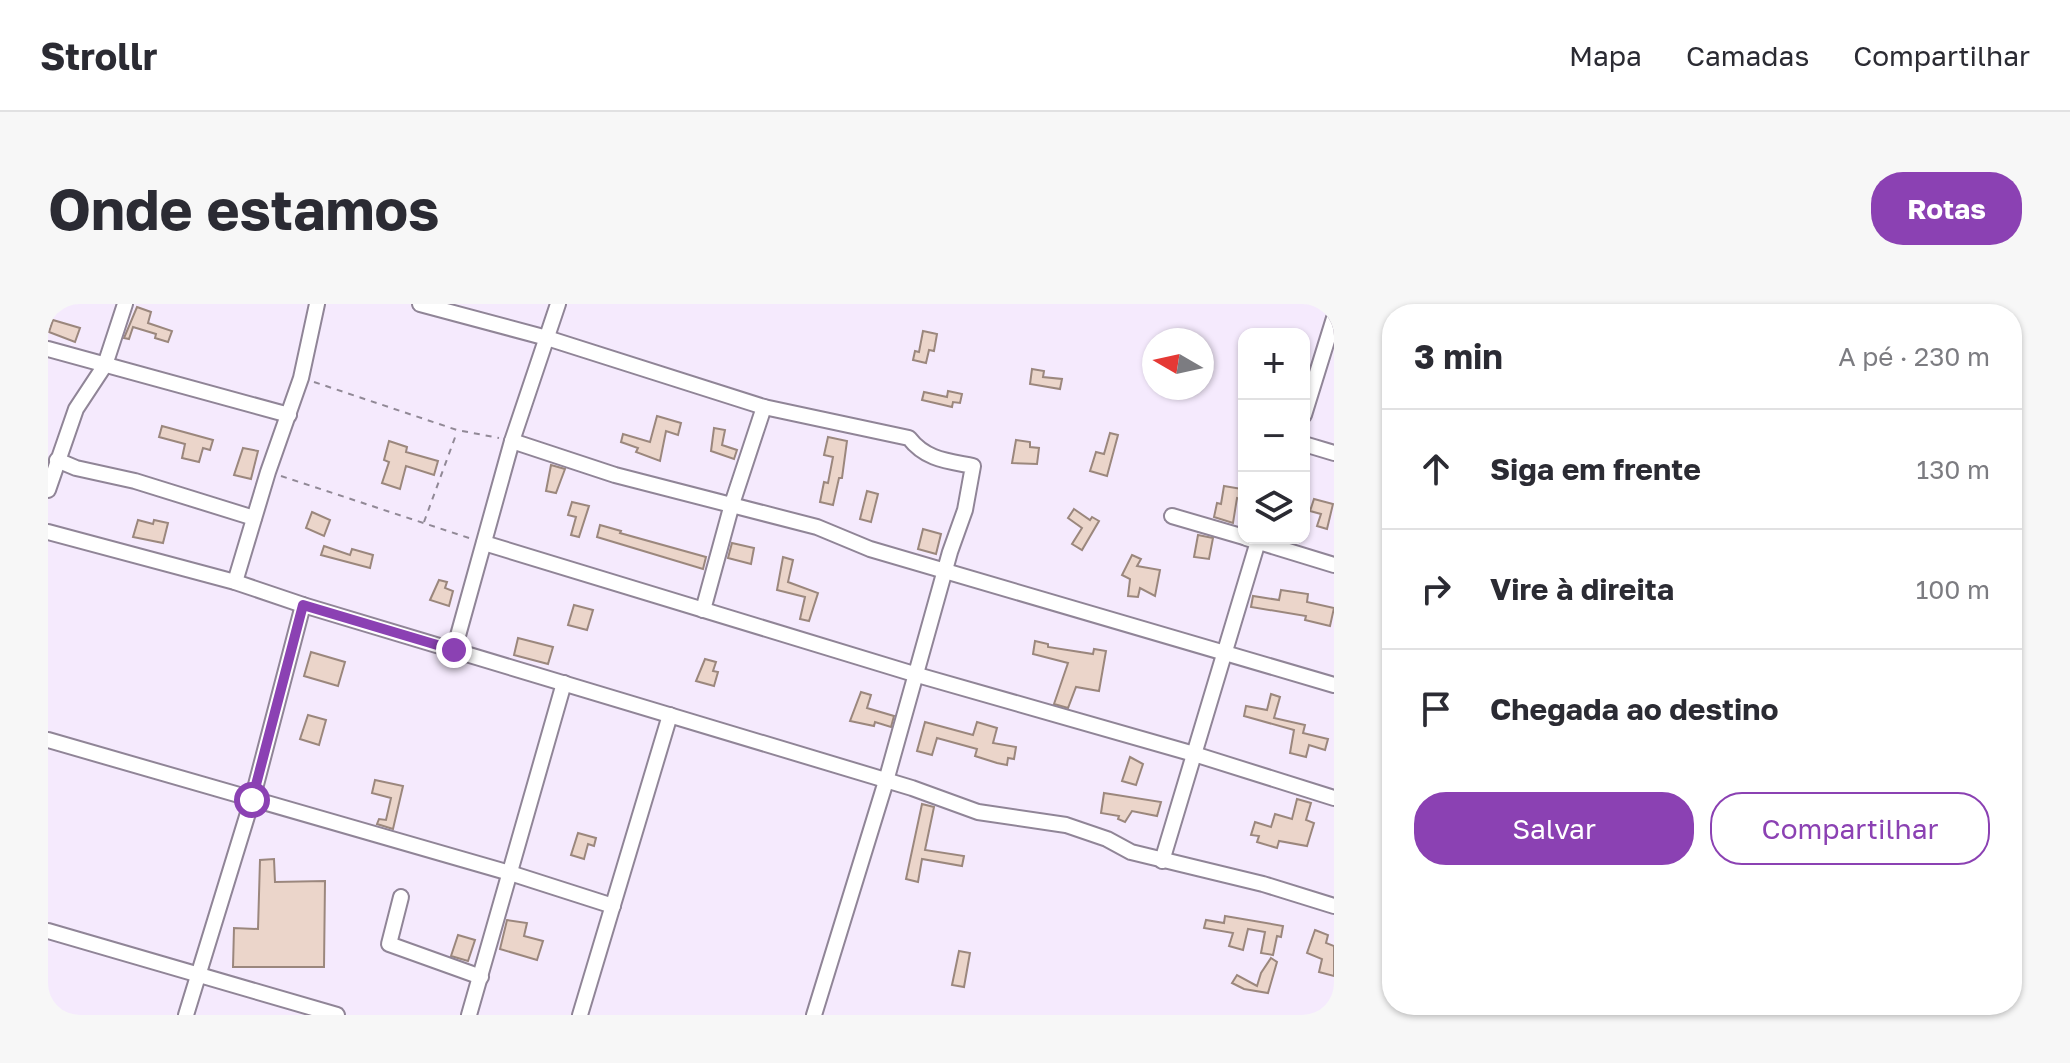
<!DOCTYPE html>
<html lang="pt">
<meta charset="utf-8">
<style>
:root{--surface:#fff;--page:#f7f7f7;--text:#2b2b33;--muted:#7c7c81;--line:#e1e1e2;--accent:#8b41b3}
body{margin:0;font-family:"Golos Text",sans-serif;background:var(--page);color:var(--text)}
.controls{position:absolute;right:24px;top:24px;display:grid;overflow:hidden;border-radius:16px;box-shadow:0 2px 6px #0004}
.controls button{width:72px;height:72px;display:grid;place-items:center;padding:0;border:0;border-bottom:2px solid var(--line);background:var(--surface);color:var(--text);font:40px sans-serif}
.compass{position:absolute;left:1094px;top:24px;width:72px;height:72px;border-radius:50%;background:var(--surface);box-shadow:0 2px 6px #0004;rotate:279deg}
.stop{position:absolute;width:24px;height:24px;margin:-18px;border:6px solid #8b41b3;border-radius:50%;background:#fff}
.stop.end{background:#8b41b3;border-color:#fff;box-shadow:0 2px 8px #0008}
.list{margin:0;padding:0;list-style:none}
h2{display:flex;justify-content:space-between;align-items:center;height:104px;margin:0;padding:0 32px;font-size:34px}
h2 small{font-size:26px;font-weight:400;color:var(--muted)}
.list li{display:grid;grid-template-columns:52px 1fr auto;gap:24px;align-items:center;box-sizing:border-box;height:120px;padding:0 32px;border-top:2px solid var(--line)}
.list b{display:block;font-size:30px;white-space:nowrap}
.list em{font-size:26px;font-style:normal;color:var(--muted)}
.actions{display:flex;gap:16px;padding:24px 32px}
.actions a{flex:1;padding:18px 0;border:2px solid var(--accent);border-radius:32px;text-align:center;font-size:28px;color:var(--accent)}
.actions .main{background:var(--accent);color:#fff}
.icon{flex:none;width:44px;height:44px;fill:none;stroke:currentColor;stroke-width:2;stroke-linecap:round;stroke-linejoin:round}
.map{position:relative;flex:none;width:1286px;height:711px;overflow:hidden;border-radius:32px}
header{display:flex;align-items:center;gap:48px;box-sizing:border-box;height:112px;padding:0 40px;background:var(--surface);border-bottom:2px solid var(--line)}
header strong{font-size:38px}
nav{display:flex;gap:44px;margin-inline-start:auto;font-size:28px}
.intro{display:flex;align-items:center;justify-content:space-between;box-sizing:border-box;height:192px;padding:0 48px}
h1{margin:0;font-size:56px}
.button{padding:20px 36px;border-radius:32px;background:var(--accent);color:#fff;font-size:28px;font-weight:700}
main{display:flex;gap:48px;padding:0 48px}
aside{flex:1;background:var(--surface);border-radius:32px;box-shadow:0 2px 6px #0004}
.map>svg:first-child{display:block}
.building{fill:#ebd5ca;stroke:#9b877d;stroke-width:2}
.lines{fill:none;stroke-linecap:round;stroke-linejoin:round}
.minor-casing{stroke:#908597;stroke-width:18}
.path{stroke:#918996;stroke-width:2;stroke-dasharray:6 6;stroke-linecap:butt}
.minor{stroke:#fff;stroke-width:14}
.route{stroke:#8b41b3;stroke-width:10}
</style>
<header>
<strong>Strollr</strong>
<nav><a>Mapa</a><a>Camadas</a><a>Compartilhar</a></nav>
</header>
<div class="intro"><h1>Onde estamos</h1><a class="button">Rotas</a></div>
<main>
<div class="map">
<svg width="1286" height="711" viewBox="0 0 1286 711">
<rect width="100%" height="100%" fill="#f5eafd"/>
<g class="building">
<polygon points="89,3 103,8 100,19 124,27 120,38 107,34 108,30 85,23 81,35 76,34"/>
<polygon points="5,16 32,24 27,38 1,28"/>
<polygon points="875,27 889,30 886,47 881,46 878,59 865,56 867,47 871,48"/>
<polygon points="984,65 996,67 995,73 1014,75 1012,85 982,80"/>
<polygon points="900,87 914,90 912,99 905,98 904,103 874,96 876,88 899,93"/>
<polygon points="609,112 633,119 630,131 618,127 612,157 588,148 590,144 573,138 575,130 602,138"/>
<polygon points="114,122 165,136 162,146 155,144 151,158 134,154 137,140 111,133"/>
<polygon points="666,124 677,126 674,141 689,146 686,155 663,147"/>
<polygon points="1062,129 1070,131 1059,172 1042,167 1048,148 1056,150"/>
<polygon points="780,133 799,137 794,174 791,174 785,201 772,198 776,178 780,179 785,153 776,151"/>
<polygon points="968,136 982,138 982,143 991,144 989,160 964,159"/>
<polygon points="341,137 359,143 358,148 390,157 386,171 358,162 352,185 334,179 341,158 336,156"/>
<polygon points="195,144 210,147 203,175 186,171"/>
<polygon points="503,161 517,165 508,189 498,187"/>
<polygon points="1176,182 1194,185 1192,195 1189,194 1185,219 1166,213 1169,199 1173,200"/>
<polygon points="819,187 830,190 823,218 812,215"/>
<polygon points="1266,195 1285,200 1279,225 1269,222 1273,210 1262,207"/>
<polygon points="524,198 541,202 531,233 523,231 528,213 520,211"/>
<polygon points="1026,205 1042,216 1044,213 1051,217 1034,246 1024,240 1034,224 1020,214"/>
<polygon points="264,208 282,216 276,232 258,224"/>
<polygon points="90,216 105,220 106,216 120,219 115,239 85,233"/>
<polygon points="552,221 573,227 572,229 658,253 655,265 549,233"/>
<polygon points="875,225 893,230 888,250 870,245"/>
<polygon points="1150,231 1165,234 1161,255 1146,253"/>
<polygon points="684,239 706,244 703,260 680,254"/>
<polygon points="276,242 302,251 304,245 325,251 322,264 273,251"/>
<polygon points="1084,251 1093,255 1089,262 1112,266 1107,292 1092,284 1090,293 1080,292 1082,275 1074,271"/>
<polygon points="735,253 745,256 740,278 770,289 761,317 752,315 757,293 729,286"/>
<polygon points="391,276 399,278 397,284 405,287 401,302 382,296"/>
<polygon points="1233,286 1260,290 1259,298 1286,304 1282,322 1257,316 1258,312 1203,303 1205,292 1231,296"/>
<polygon points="526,301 545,306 539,326 520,321"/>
<polygon points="470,334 505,343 500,360 466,351"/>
<polygon points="987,337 1000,340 1000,343 1045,350 1046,345 1058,347 1051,387 1028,383 1020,404 1006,400 1020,359 985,350"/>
<polygon points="263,348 297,358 290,382 256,372"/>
<polygon points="657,355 668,358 665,367 670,368 666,382 648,377"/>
<polygon points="813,388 823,391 819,404 846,412 843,423 827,418 826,422 802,417"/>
<polygon points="1223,390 1232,393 1226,414 1257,421 1255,429 1280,435 1277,446 1261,441 1258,453 1242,449 1246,426 1196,412 1198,402 1219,406"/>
<polygon points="260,411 278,416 271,441 252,435"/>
<polygon points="877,418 925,431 929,418 949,424 945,439 968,443 966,455 960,454 959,461 949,459 927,452 929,445 889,434 884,451 869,447"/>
<polygon points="1082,453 1095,460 1088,481 1074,477"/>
<polygon points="327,476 355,482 345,525 329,520 331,515 338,516 343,494 324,489"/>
<polygon points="1056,489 1113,498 1109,512 1084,507 1077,518 1070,515 1071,512 1053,509"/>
<polygon points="1249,495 1263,499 1258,516 1266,519 1259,542 1231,537 1229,544 1209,538 1211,532 1203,531 1207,518 1223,523 1227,510 1244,515"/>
<polygon points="874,500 886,503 877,546 916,552 914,562 874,555 870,578 858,575"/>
<polygon points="530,529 548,534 546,542 540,540 536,555 523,551"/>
<polygon points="226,555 227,578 277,577 276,663 185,663 186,624 210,625 212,556"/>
<polygon points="1177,612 1235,622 1233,633 1229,632 1225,651 1213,649 1217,628 1200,625 1195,646 1181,642 1185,629 1156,624 1158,616 1176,619"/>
<polygon points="459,616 479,619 476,632 495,637 489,656 452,645"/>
<polygon points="1267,626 1280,631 1278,639 1286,642 1286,672 1271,668 1274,655 1259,649"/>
<polygon points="410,631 427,636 420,657 403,652"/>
<polygon points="911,647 922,649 916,683 904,681"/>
<polygon points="1223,654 1229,658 1220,689 1196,685 1184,679 1189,671 1209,682 1213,669"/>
</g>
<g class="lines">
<g class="minor-casing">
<g id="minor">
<path d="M 372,0 L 499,34 L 716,103 L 861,134 C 878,156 900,157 925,162 L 917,206 L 902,248 L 838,477 L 766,711"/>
<polyline points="0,45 241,111"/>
<polyline points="1256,111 1286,14"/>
<polyline points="464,137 567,171 769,223 822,245 1286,381"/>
<polyline points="1256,140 1286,149"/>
<polyline points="9,156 28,164 87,177 206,214"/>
<polyline points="0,186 28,105 57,61 77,0"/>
<polyline points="1124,212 1196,233"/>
<polyline points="0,228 187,278 255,301 864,484 930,508 1018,521 1059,535 1083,548 1215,580 1286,602"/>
<polyline points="1198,234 1286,261"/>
<polyline points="436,239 866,370 1146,450 1286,494"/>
<polyline points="187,278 220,168 253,74 269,0"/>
<polyline points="655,306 684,200 716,103"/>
<polyline points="406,346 464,137 510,0"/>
<polyline points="0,436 462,569 565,602"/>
<polyline points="1114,557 1211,234"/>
<polyline points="353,593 341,640 433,673"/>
<polyline points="0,627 289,711"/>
<polyline points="138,711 204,496 255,301"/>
<polyline points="421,711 516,379"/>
<polyline points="532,711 622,411"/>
</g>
</g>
<g class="path">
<polyline points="266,78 409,126 451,134"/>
<polyline points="233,172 424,235"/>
<polyline points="376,218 409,128"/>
</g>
<use href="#minor" class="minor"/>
</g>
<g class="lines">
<polyline class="route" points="204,496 255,301 406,346"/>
</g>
</svg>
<div class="controls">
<button>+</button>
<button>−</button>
<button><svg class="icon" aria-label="layers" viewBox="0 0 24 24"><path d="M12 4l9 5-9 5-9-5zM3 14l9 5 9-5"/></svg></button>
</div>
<svg class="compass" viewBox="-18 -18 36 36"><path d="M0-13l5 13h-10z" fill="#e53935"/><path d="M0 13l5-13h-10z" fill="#7c7c81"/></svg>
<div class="stop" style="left:204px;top:496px"></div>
<div class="stop end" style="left:406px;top:346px"></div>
</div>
<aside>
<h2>3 min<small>A pé · 230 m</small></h2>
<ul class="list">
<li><svg class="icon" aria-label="ahead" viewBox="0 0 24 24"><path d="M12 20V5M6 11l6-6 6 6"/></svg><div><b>Siga em frente</b></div><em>130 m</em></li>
<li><svg class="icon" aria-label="right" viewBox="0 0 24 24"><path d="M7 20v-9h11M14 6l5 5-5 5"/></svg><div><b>Vire à direita</b></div><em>100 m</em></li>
<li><svg class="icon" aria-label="arrive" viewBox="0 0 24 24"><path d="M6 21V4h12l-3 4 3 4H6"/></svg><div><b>Chegada ao destino</b></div></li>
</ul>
<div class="actions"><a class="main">Salvar</a><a>Compartilhar</a></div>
</aside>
</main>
